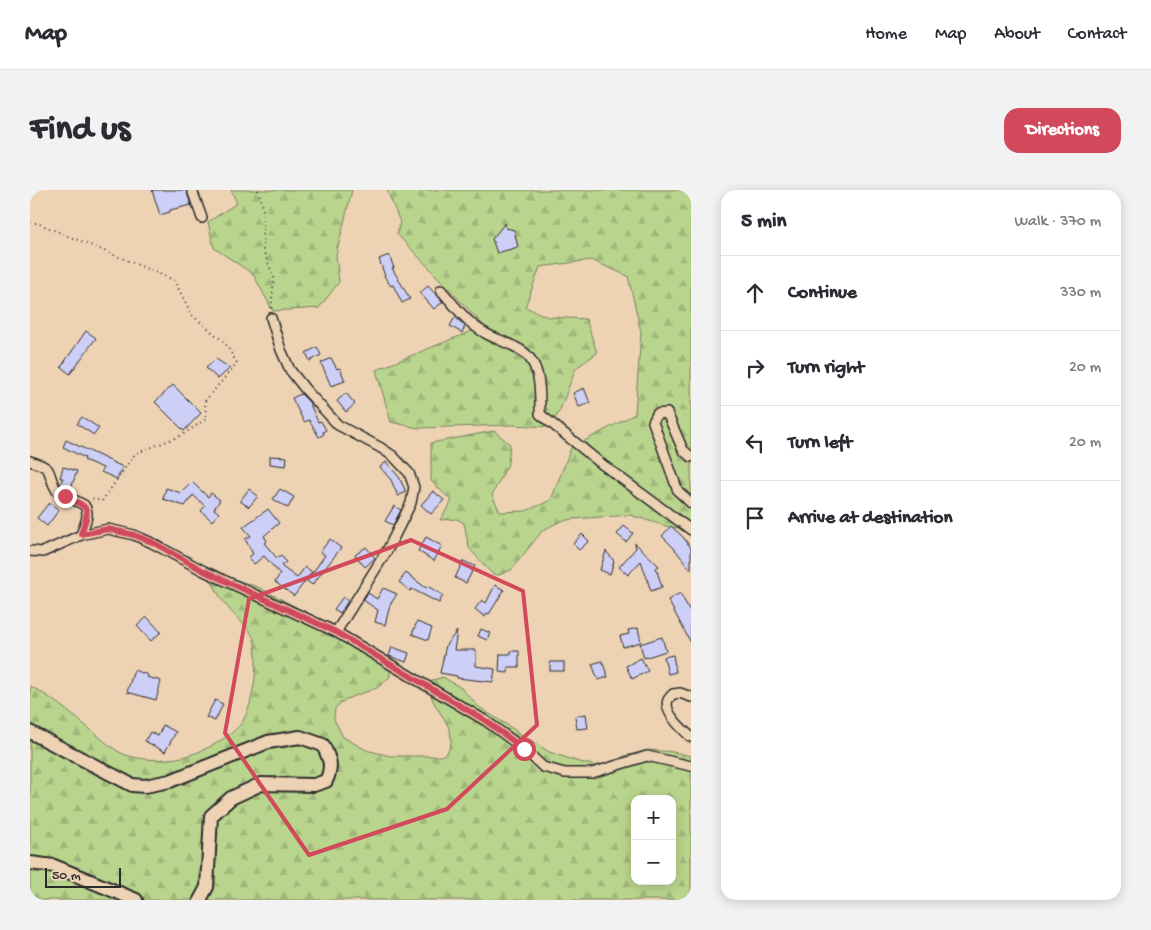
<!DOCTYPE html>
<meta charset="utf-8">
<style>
:root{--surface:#fff;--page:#f2f2f3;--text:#2b2b33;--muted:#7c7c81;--line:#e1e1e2;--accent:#d1495b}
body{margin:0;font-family:"Gochi Hand",sans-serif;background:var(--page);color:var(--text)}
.controls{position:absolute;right:15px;bottom:15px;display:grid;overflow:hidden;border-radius:10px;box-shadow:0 2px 12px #0003}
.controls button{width:45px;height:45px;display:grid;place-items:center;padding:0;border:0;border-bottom:1px solid var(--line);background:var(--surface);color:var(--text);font:25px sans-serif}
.scale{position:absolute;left:15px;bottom:12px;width:76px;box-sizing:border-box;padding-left:5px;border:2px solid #2b2b2b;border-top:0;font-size:14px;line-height:18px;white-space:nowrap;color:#2b2b2b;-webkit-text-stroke:4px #edd3b4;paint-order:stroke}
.stop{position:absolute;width:15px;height:15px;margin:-11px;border:4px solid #d1495b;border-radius:50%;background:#fff}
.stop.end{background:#d1495b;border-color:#fff;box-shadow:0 1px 5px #0008}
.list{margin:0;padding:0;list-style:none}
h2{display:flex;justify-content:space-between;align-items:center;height:65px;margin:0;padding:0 20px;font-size:21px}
h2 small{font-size:16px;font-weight:400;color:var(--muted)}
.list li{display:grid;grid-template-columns:32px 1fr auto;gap:15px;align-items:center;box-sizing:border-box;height:75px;padding:0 20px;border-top:1px solid var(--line)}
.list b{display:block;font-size:19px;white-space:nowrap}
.list em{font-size:16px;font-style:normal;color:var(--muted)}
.icon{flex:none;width:28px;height:28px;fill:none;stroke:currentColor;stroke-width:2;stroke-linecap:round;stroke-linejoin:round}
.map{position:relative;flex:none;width:661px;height:710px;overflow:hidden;border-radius:15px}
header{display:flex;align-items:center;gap:30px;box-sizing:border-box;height:70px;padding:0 25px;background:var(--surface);border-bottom:1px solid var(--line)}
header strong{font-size:24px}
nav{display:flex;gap:28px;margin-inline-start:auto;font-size:18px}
.intro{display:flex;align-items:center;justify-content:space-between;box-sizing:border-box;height:120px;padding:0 30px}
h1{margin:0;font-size:35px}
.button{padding:12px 22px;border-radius:15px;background:var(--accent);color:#fff;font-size:18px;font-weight:700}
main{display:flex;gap:30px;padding:0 30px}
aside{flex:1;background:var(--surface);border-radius:15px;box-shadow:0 2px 12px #0003}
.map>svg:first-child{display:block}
.forest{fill:url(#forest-firs);stroke:#72805c;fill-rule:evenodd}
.building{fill:#cecff7;stroke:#2b2b2b}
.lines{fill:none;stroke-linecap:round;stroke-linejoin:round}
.minor-casing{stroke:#2b2b2b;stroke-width:12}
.secondary-casing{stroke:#2b2b2b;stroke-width:16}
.path{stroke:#2b2b2b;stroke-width:2;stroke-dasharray:1 4;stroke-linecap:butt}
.minor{stroke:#edd3b4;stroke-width:9}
.secondary{stroke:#edd3b4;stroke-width:12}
.route{stroke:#d1495b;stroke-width:6}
.marked{fill:none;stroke:#d1495b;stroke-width:4;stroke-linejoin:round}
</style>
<header>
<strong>Map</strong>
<nav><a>Home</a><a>Map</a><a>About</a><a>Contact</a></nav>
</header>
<div class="intro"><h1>Find us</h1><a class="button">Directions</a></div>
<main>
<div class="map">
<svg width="661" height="710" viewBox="0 0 661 710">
<defs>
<pattern id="forest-firs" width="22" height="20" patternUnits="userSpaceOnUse" patternTransform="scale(1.25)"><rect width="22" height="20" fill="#b9d58d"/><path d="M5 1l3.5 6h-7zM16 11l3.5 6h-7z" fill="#9fb77a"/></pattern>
</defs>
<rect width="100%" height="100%" fill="#edd3b4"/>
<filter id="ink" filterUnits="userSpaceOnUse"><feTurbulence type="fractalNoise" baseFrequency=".02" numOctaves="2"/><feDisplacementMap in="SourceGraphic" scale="10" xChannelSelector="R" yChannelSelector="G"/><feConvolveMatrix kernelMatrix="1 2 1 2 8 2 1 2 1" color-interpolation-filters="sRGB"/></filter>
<g filter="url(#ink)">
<g class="forest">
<polygon points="201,0 322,0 306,65 309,92 289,118 243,121 223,84 184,58 178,32 207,13"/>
<polygon points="357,0 661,0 661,339 639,337 600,325 543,329 531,331 513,340 481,380 469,385 462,384 439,358 434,333 427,329 410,330 422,311 401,291 401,253 464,241 480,254 478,274 462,305 470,322 496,321 521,310 541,258 605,224 611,142 598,86 561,70 510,77 495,117 518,127 556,129 567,163 546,178 530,220 520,237 481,235 388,238 361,232 346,180 454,136 367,44 370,32"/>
<path d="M 185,382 L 230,398 L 283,426 L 300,438 L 351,463 L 360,474 L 360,487 L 347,498 L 316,509 L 305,518 L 304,529 L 313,547 L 336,560 L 360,566 L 411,566 L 417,563 C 419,559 422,553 421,548 C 421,529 399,517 399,494 L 403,490 L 413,487 L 431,498 L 449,517 L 519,562 L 549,572 L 568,576 L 578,576 L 594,566 L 619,560 L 643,562 L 661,566 L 661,710 L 0,710 L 0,496 C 20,506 39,522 56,536 C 67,544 77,555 89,562 C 106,571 134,571 152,567 C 169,564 204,546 213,531 C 224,512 228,475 225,453 C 223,440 208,430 200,420 C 192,411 185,399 181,388 ZM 605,609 L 642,609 L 642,691 L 605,691 Z"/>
</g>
<g class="building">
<polygon points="122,0 156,0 161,15 140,20 140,22 130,25"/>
<polygon points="475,33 476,38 484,40 488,57 467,63 462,49"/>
<polygon points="359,65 364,78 362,78 380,109 372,113 363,95 361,96 354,86 355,86 349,69"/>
<polygon points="398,96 413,112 404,119 390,103"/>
<polygon points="425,127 435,136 432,143 420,136"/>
<polygon points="56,141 66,148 40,184 31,177"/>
<polygon points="287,157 291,165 280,171 276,163"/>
<polygon points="301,168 307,179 310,178 315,191 301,196 291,173"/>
<polygon points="186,169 200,178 188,189 176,178"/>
<polygon points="143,195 171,223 154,241 125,212"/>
<polygon points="554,198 560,213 549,217 543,203"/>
<polygon points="316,203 325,214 316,222 307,211"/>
<polygon points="271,204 279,212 288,232 291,231 296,240 293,242 294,244 289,247 279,230 274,232 262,208"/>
<polygon points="52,227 69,238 64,245 47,234"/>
<polygon points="36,250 93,277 87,289 71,282 73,278 54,270 55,268 33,257"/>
<polygon points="240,266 257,267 256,276 240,274"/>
<polygon points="356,272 369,287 376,302 368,306 361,290 350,277"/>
<polygon points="33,277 47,281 40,301 32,296 30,294 33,288 30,288"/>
<polygon points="162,292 178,307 181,303 190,310 184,319 189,323 182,331 171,321 175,316 163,305 155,316 133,309 136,298 151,303"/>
<polygon points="219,299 228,306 219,317 210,311"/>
<polygon points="250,299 264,307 258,318 243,309"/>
<polygon points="403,301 414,310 401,324 391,315"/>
<polygon points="18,314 21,314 29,320 17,336 7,328"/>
<polygon points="364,316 371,320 363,335 355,331"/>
<polygon points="238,319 249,333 234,346 237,351 234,353 247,368 251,365 256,372 251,376 267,388 275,377 282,382 264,406 245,392 250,384 234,366 224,374 219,367 223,364 215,349 221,346 213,337"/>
<polygon points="594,336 603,343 596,352 587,344"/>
<polygon points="641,336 653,347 661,358 661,380 643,357 632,346"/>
<polygon points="552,344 559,351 549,360 543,354"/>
<polygon points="396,347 412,356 404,371 388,361"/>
<polygon points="300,349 311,358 282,395 277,391 295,365 290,362"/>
<polygon points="605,353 629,376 626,378 632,397 621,401 611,371 598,385 589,377 606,358"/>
<polygon points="336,357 345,368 335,377 325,365"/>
<polygon points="576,361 584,371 580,384 570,380"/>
<polygon points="433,371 445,376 436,393 425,388"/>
<polygon points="376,383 396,398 397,396 413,405 409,413 382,399 380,401 369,392"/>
<polygon points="465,395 474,400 459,424 457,423 455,427 445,419 452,410 456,413"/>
<polygon points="353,398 367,404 360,415 355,435 345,432 348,420 333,410 338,403 347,409"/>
<polygon points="650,403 661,423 661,453 638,410"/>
<polygon points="313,407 318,411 310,423 304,419"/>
<polygon points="117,427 131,442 121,451 107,436"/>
<polygon points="387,432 402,438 398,450 382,444"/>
<polygon points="608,438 611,452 593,457 590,446 599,444 598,440"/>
<polygon points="451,439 460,443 457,450 448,446"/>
<polygon points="427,441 424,460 446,460 446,476 465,479 463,492 427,488 427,486 410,483 416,455"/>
<polygon points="632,447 636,461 614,468 610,454"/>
<polygon points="362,457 379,463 376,472 359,466"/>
<polygon points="481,461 489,461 489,477 478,477 478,483 469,482 470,464 481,464"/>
<polygon points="643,465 646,482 638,484 634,467"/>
<polygon points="611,468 618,481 602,489 596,476"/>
<polygon points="572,471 578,487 568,490 562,474"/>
<rect x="520" y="472" width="14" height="9"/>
<polygon points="104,480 118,485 117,487 131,491 126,510 97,502"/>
<polygon points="185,510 193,514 185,531 176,527"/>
<polygon points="556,524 558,538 547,539 545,526"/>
<polygon points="133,535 146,542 135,562 115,551 120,542 128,546"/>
</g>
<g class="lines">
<g class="minor-casing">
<g id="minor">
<polyline points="162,0 172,28"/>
<path d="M 411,100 C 424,115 437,133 455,143 C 465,149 477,152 487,158 C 512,170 510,200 510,224 L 573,275 L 661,340"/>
<polyline points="241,128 251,160 260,180 275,199 308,235 351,258 363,266 379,283 384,297 381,313 358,359 306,442"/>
<polyline points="661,267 653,260 637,223 627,224 623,232 648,301 661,313"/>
<path d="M 0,271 C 27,279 15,282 27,301 L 54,315 C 61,324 54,335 51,345"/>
<polyline points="0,361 13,362 51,345 78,339 104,345 122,353 174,381 306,442 456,531 494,559 513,577 535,583 562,583 617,566 661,576"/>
<path d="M 661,507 L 650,503 L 643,504 C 641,506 639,508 638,510 C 633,522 653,540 661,547"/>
</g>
</g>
<g class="secondary-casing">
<g id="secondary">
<path d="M 0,542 L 102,595 L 115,596 L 140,591 L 238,552 L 270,547 L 293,555 C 300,570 303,576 296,591 L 284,595 L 231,594 L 201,608 L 181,626 L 177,697 L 170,710"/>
<polyline points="0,673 24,676 106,710"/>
</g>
</g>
<g class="path">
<polyline points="228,0 233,17 233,60 244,88 241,120"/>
<polyline points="0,33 7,33 144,90 162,125 195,153 207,173 175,211 176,229 152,245 105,264 72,311 61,308"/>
</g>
<use href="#minor" class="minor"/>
<use href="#secondary" class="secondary"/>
</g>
</g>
<g class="lines" filter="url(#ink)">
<path class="route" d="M 35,306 C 61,319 60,317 51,344 L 78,339 L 104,345 L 122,352 L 174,381 L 306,442 L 456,531 L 494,559"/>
</g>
<path class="marked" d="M 381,350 L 493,401 L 507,535 L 417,619 L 279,665 L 195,543 L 219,409 Z"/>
</svg>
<div class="controls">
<button>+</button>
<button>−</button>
</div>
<div class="scale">50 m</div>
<div class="stop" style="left:494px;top:559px"></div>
<div class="stop end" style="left:35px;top:306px"></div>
</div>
<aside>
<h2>5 min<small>Walk · 370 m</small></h2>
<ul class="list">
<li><svg class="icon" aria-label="ahead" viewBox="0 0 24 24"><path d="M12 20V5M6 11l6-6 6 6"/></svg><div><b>Continue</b></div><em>330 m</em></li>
<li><svg class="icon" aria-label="right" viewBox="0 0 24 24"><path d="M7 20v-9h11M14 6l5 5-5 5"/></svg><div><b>Turn right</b></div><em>20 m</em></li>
<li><svg class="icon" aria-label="left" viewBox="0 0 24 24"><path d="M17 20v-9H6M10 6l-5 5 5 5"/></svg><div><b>Turn left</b></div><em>20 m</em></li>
<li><svg class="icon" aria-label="arrive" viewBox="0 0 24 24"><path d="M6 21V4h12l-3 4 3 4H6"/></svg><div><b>Arrive at destination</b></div></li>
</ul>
</aside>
</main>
